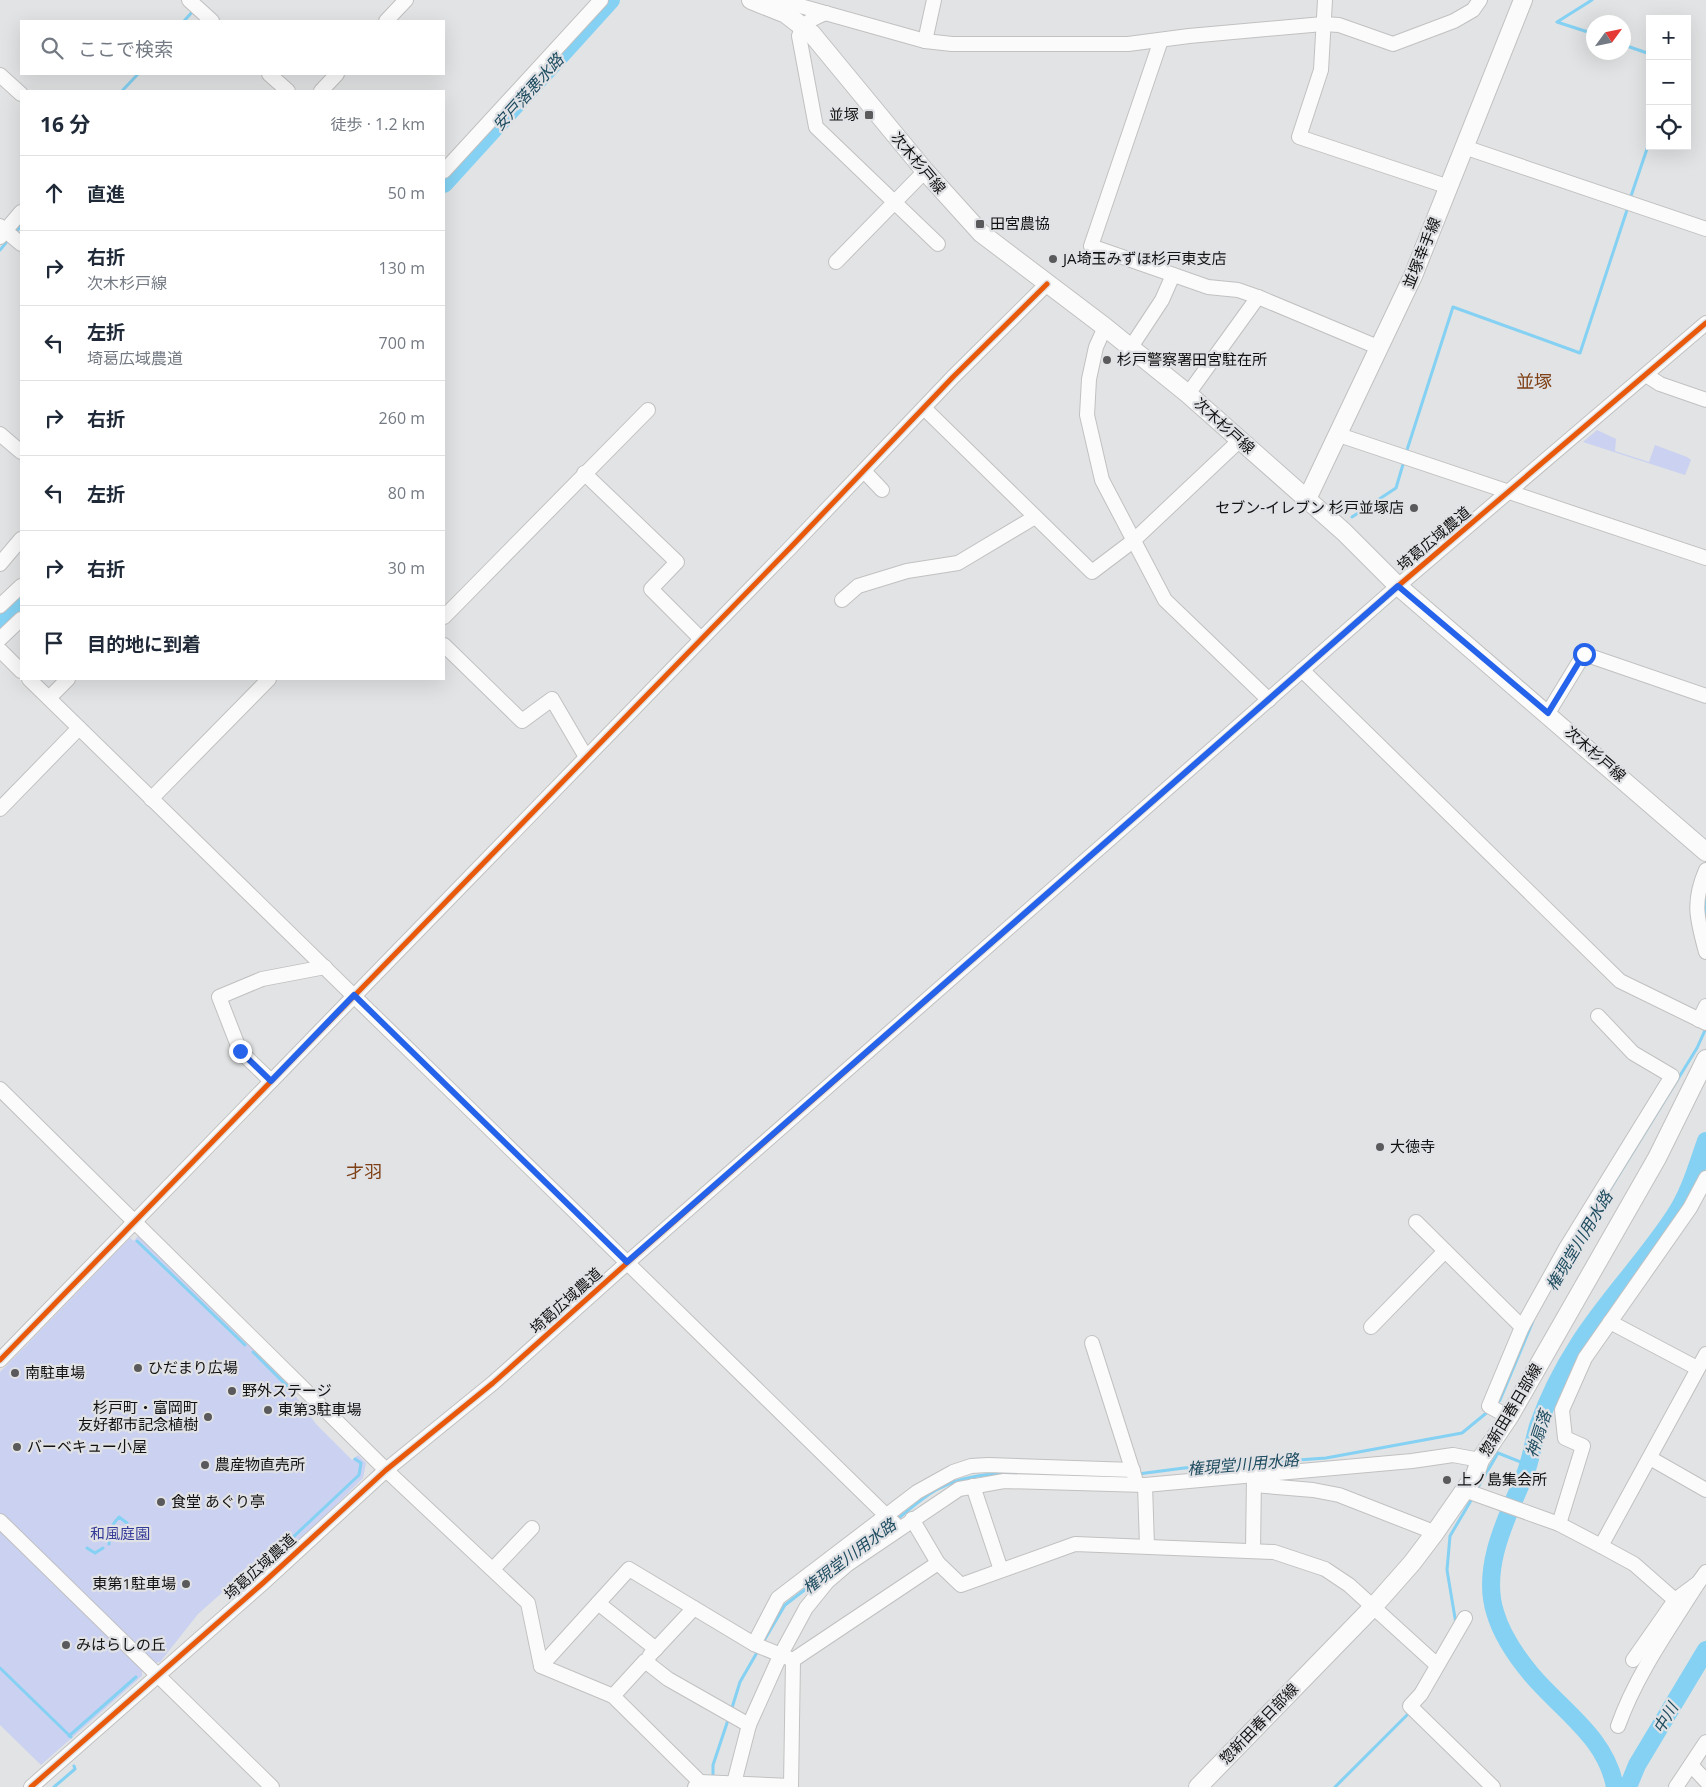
<!DOCTYPE html>
<html lang="ja">
<meta charset="utf-8">
<style>
:root{--surface:#fff;--page:#f2f2f3;--text:#1f2937;--muted:#747a83;--line:#e0e1e3}
body{margin:0;font-family:"Open Sans","Noto Sans JP",sans-serif;background:var(--page);color:var(--text)}
.controls{position:absolute;right:15px;top:15px;display:grid;overflow:hidden;border-radius:0px;box-shadow:0 5px 20px #0002}
.controls button{width:45px;height:45px;display:grid;place-items:center;padding:0;border:0;border-bottom:1px solid var(--line);background:var(--surface);color:var(--text);font:25px sans-serif}
.compass{position:absolute;left:1586px;top:15px;width:45px;height:45px;border-radius:50%;background:var(--surface);box-shadow:0 5px 20px #0002;rotate:57deg}
.stop{position:absolute;width:15px;height:15px;margin:-11px;border:4px solid #2563eb;border-radius:50%;background:#fff}
.stop.end{background:#2563eb;border-color:#fff;box-shadow:0 1px 5px #0008}
.list{margin:0;padding:0;list-style:none}
h2{display:flex;justify-content:space-between;align-items:center;height:65px;margin:0;padding:0 20px;font-size:21px}
h2 small{font-size:16px;font-weight:400;color:var(--muted)}
.list li{display:grid;grid-template-columns:32px 1fr auto;gap:15px;align-items:center;box-sizing:border-box;height:75px;padding:0 20px;border-top:1px solid var(--line)}
.list b{display:block;font-size:19px;white-space:nowrap}
.list p{margin:0;font-size:16px;white-space:nowrap;color:var(--muted)}
.list em{font-size:16px;font-style:normal;color:var(--muted)}
.icon{flex:none;width:28px;height:28px;fill:none;stroke:currentColor;stroke-width:2;stroke-linecap:round;stroke-linejoin:round}
.map{position:relative;flex:none;width:1706px;height:1787px;overflow:hidden}
.search{position:absolute;background:var(--surface);box-shadow:0 5px 20px #0002;left:20px;top:20px;width:425px;height:55px;display:flex;align-items:center;gap:12px;box-sizing:border-box;padding:0 18px;border-radius:0px;color:var(--muted);font-size:19px}
.panel{position:absolute;background:var(--surface);box-shadow:0 5px 20px #0002;left:20px;top:90px;width:425px;height:590px;border-radius:0px}
.map>svg:first-child{display:block}
.green{fill:#cad1f1}
.lines{fill:none;stroke-linecap:round;stroke-linejoin:round}
.stream{stroke:#84d1f3;stroke-width:3}
.river{stroke:#84d1f3;stroke-width:18}
.minor-casing{stroke:#c1c1c2;stroke-width:16}
.major-casing{stroke:#c1c1c2;stroke-width:20}
.minor{stroke:#fbfbfb;stroke-width:14}
.major{stroke:#fbfbfb;stroke-width:18}
.cycleway-casing{stroke:#e1e2e5;stroke-width:8}
.cycleway{stroke:#e8590c;stroke-width:5}
.route{stroke:#2563eb;stroke-width:6}
.poi-dot{fill:#5a5a5c;stroke:#e1e2e5;stroke-width:2}
.labels{text-anchor:middle;stroke-width:4.5;stroke-linejoin:round;paint-order:stroke}
.poi-label{font-size:15px;fill:#111112;stroke:#e1e2e5;text-anchor:start}
.street-label{font-size:15px;fill:#111112;stroke:#e1e2e5}
.park-label{font-size:15px;fill:#343a97;stroke:#e1e2e5}
.water-label{font-size:16px;font-style:italic;fill:#1e4c60;stroke:#e1e2e5}
.quarter-label{font-size:18px;fill:#7e4117;stroke:#e1e2e5}
</style>
<div class="map">
<svg width="1706" height="1787" viewBox="0 0 1706 1787">
<rect width="100%" height="100%" fill="#e2e3e4"/>
<g class="green">
<polygon points="1597,430 1616,439 1615,451 1649,462 1655,445 1687,457 1691,460 1685,475 1583,442"/>
<polygon points="138,1236 294,1387 291,1390 316,1424 352,1460 358,1455 366,1463 363,1478 313,1528 274,1561 259,1558 233,1578 233,1583 198,1614 160,1662 154,1663 142,1671 142,1676 41,1765 0,1725 0,1372 130,1238 134,1241"/>
</g>
<g class="lines">
<g class="stream">
<polyline points="1592,0 1557,22 1594,34"/>
<polyline points="184,21 194,10"/>
<polyline points="1624,45 1650,54"/>
<polyline points="122,91 138,74"/>
<polyline points="1630,199 1650,140"/>
<polyline points="15,233 21,226"/>
<polyline points="0,250 9,239"/>
<polyline points="1406,453 1453,307 1580,353 1628,207"/>
<polyline points="1352,517 1396,488 1404,461"/>
<polyline points="1604,1199 1697,1048 1706,1028"/>
<polyline points="137,1241 245,1345"/>
<polyline points="253,1352 289,1388"/>
<polyline points="1496,1404 1500,1400 1533,1321"/>
<polyline points="1138,1474 1184,1468 1326,1458 1462,1433 1490,1410"/>
<polyline points="1090,1477 1109,1476"/>
<polyline points="1477,1489 1498,1453 1528,1465"/>
<path d="M 896,1520 C 909,1510 922,1498 936,1490 C 972,1470 1015,1472 1054,1476"/>
<path d="M 109,1544 C 109,1533 111,1525 119,1517 L 127,1523"/>
<polyline points="87,1548 95,1553 103,1548"/>
<polyline points="273,1556 359,1475 361,1463 355,1459"/>
<polyline points="1456,1624 1447,1570 1450,1536 1473,1497"/>
<polyline points="762,1644 785,1605 889,1525"/>
<polyline points="0,1668 71,1737"/>
<polyline points="731,1711 740,1682 759,1649"/>
<polyline points="69,1736 136,1677"/>
<polyline points="713,1778 713,1765 729,1717"/>
<polyline points="54,1787 75,1769 74,1766"/>
<polyline points="1335,1787 1410,1712"/>
</g>
<g class="river">
<polyline points="444,184 611,0"/>
<polyline points="0,627 21,607"/>
<polyline points="1706,900 1706,918"/>
<path d="M 1615,1787 C 1606,1737 1561,1710 1531,1674 C 1516,1656 1501,1633 1495,1612 C 1481,1567 1507,1517 1524,1477 C 1531,1461 1533,1443 1538,1426 C 1548,1398 1562,1370 1578,1345 C 1607,1299 1646,1260 1675,1215 C 1690,1192 1697,1166 1706,1141"/>
<polyline points="1628,1787 1637,1765 1706,1650"/>
</g>
<g class="minor-casing">
<g id="minor">
<polyline points="189,0 212,21"/>
<polyline points="779,0 925,41 952,44 1128,44 1189,36 1323,24 1339,25 1393,44 1454,21 1473,10 1480,0"/>
<polyline points="1325,0 1321,70 1299,137 1449,187"/>
<path d="M 826,13 C 814,18 803,22 799,36 L 816,127 L 938,244"/>
<polyline points="386,21 406,0"/>
<polyline points="1161,40 1091,246 1208,287 1238,290 1258,297 1380,348"/>
<polyline points="925,41 934,0"/>
<polyline points="269,74 288,91"/>
<polyline points="0,75 21,94"/>
<polyline points="321,91 337,74"/>
<polyline points="1464,147 1706,229"/>
<polyline points="444,171 601,0"/>
<polyline points="0,226 21,244"/>
<polyline points="0,237 21,212"/>
<polyline points="836,262 925,171"/>
<polyline points="1105,327 1096,347 1089,379 1087,415 1102,480 1165,600 1269,700"/>
<polyline points="1131,347 1162,300 1173,275"/>
<polyline points="1646,375 1660,384 1706,400"/>
<polyline points="1188,394 1258,297"/>
<polyline points="924,408 1092,572 1133,541 1240,440"/>
<polyline points="0,434 21,452"/>
<polyline points="1339,435 1706,558"/>
<polyline points="864,471 882,490"/>
<polyline points="584,473 677,562 651,589 701,639"/>
<polyline points="0,564 21,539"/>
<polyline points="842,600 858,586 907,571 958,563 1035,517"/>
<polyline points="0,606 21,586"/>
<polyline points="444,617 648,410"/>
<polyline points="0,639 21,619"/>
<polyline points="444,645 522,721 552,699 586,757"/>
<polyline points="0,650 21,671"/>
<polyline points="1302,670 1620,981 1706,1023"/>
<polyline points="29,679 899,1528"/>
<polyline points="49,698 68,679"/>
<polyline points="1548,713 1584,654 1706,696"/>
<polyline points="151,799 269,679"/>
<polyline points="0,809 79,728"/>
<path d="M 1706,870 C 1692,902 1697,919 1706,952"/>
<polyline points="1699,1020 1706,1006"/>
<polyline points="271,1081 240,1051 219,997 262,979 325,967"/>
<polyline points="0,1089 386,1470 528,1603 541,1666 613,1696 645,1661 668,1679 749,1725"/>
<polyline points="1416,1222 1522,1327 1489,1406 1509,1417"/>
<polyline points="1610,1322 1697,1368"/>
<polyline points="1371,1327 1445,1251"/>
<polyline points="1522,1327 1566,1248 1672,1076 1633,1053 1598,1016"/>
<polyline points="1092,1343 1135,1478"/>
<polyline points="0,1360 790,548 953,377 1047,284"/>
<polyline points="1650,1458 1706,1490"/>
<polyline points="1145,1485 1147,1546"/>
<polyline points="1254,1485 1313,1490 1339,1495 1426,1529 1434,1534"/>
<polyline points="973,1486 1001,1570"/>
<polyline points="1464,1490 1559,1524 1601,1546 1634,1564 1675,1600"/>
<polyline points="912,1519 938,1563 961,1585 1075,1544 1274,1552 1325,1569 1349,1585 1437,1665"/>
<polyline points="0,1521 272,1787"/>
<polyline points="1559,1524 1583,1446 1565,1438 1562,1410 1585,1358 1690,1208 1706,1178"/>
<polyline points="1601,1546 1706,1354"/>
<polyline points="1253,1550 1254,1477"/>
<polyline points="493,1569 532,1528"/>
<polyline points="598,1603 656,1649"/>
<polyline points="1465,1618 1421,1694 1410,1706 1493,1787"/>
<polyline points="754,1644 778,1598 917,1492 953,1472 971,1466 988,1465 1133,1470"/>
<polyline points="650,1655 694,1608"/>
<polyline points="1633,1660 1675,1600 1698,1583 1706,1572"/>
<polyline points="541,1666 629,1569 754,1644 793,1660"/>
<polyline points="613,1696 700,1782"/>
<path d="M 1618,1726 C 1636,1675 1669,1629 1698,1583"/>
<polyline points="1691,1765 1706,1781"/>
<polyline points="31,1787 263,1583 386,1470 493,1383 627,1263 1398,586 1706,323"/>
<polyline points="695,1787 700,1782 791,1786"/>
<polyline points="733,1787 749,1725 780,1656 806,1608 827,1582 848,1564 959,1489 1004,1481 1145,1485 1412,1461 1453,1455 1480,1460"/>
<polyline points="791,1787 793,1660 938,1563"/>
<polyline points="1676,1787 1706,1742"/>
</g>
</g>
<g class="major-casing">
<g id="major">
<polyline points="751,0 786,14 812,34 925,171 981,233 1105,327 1188,394 1344,532 1398,586 1706,852"/>
<polyline points="1307,499 1413,276 1523,0"/>
<polyline points="1198,1787 1374,1606 1412,1563 1434,1534 1475,1475 1480,1460 1509,1417 1657,1158 1706,1059"/>
</g>
</g>
<use href="#minor" class="minor"/>
<use href="#major" class="major"/>
<g class="cycleway-casing">
<g id="cycleway">
<polyline points="0,1360 790,548 953,377 1047,284"/>
<polyline points="31,1787 263,1583 386,1470 493,1383 627,1263 1398,586 1706,323"/>
</g>
</g>
<use href="#cycleway" class="cycleway"/>
</g>
<g class="lines">
<polyline class="route" points="240,1051 271,1081 354,995 627,1262 1398,586 1548,713 1584,654"/>
</g>
<g class="poi-dot">
<rect x="864" y="110" width="10" height="10" rx="2.5"/>
<rect x="975" y="219" width="10" height="10" rx="2.5"/>
<circle cx="1053" cy="259" r="5"/>
<circle cx="1107" cy="360" r="5"/>
<circle cx="1414" cy="508" r="5"/>
<circle cx="1380" cy="1147" r="5"/>
<circle cx="138" cy="1368" r="5"/>
<circle cx="15" cy="1373" r="5"/>
<circle cx="232" cy="1391" r="5"/>
<circle cx="268" cy="1410" r="5"/>
<circle cx="208" cy="1417" r="5"/>
<circle cx="17" cy="1447" r="5"/>
<circle cx="205" cy="1465" r="5"/>
<circle cx="1447" cy="1480" r="5"/>
<circle cx="161" cy="1502" r="5"/>
<circle cx="186" cy="1584" r="5"/>
<circle cx="66" cy="1645" r="5"/>
</g>
<g class="labels">
<g class="poi-label">
<text x="859" y="120" text-anchor="end">並塚</text>
<text x="990" y="229">田宮農協</text>
<text x="1063" y="264">JA埼玉みずほ杉戸東支店</text>
<text x="1117" y="365">杉戸警察署田宮駐在所</text>
<text x="1404" y="513" text-anchor="end">セブン-イレブン 杉戸並塚店</text>
<text x="1390" y="1152">大徳寺</text>
<text x="148" y="1373">ひだまり広場</text>
<text x="25" y="1378">南駐車場</text>
<text x="242" y="1396">野外ステージ</text>
<text x="198" y="1413" text-anchor="end">杉戸町・富岡町<tspan x="198" dy="17">友好都市記念植樹</tspan></text>
<text x="278" y="1415">東第3駐車場</text>
<text x="27" y="1452">バーベキュー小屋</text>
<text x="215" y="1470">農産物直売所</text>
<text x="1457" y="1485">上ノ島集会所</text>
<text x="171" y="1507">食堂 あぐり亭</text>
<text x="176" y="1589" text-anchor="end">東第1駐車場</text>
<text x="76" y="1650">みはらしの丘</text>
</g>
<g class="street-label">
<text transform="translate(918 163) rotate(50)" y="5">次木杉戸線</text>
<text transform="translate(1422 253) rotate(-68)" y="5">並塚幸手線</text>
<text transform="translate(1224 426) rotate(42)" y="5">次木杉戸線</text>
<text transform="translate(1434 539) rotate(-40)" y="5">埼葛広域農道</text>
<text transform="translate(1595 754) rotate(41)" y="5">次木杉戸線</text>
<text transform="translate(566 1301) rotate(-42)" y="5">埼葛広域農道</text>
<text transform="translate(1511 1410) rotate(-59)" y="5">惣新田春日部線</text>
<text transform="translate(260 1567) rotate(-42)" y="5">埼葛広域農道</text>
<text transform="translate(1259 1724) rotate(-46)" y="5">惣新田春日部線</text>
</g>
<g class="park-label">
<text x="120" y="1539">和風庭園</text>
</g>
<g class="water-label">
<text transform="translate(528 92) rotate(-48)" y="6">安戸落悪水路</text>
<text transform="translate(1579 1241) rotate(-59)" y="6">権現堂川用水路</text>
<text transform="translate(1538 1434) rotate(-72)" y="6">神扇落</text>
<text transform="translate(1243 1464) rotate(-5)" y="6">権現堂川用水路</text>
<text transform="translate(849 1556) rotate(-37)" y="6">権現堂川用水路</text>
<text transform="translate(1665 1718) rotate(-59)" y="6">中川</text>
</g>
<g class="quarter-label">
<text x="1534" y="388">並塚</text>
<text x="364" y="1178">才羽</text>
</g>
</g>
</svg>
<div class="controls">
<button>+</button>
<button>−</button>
<button><svg class="icon" aria-label="locate" viewBox="0 0 24 24"><circle cx="12" cy="12" r="6"/><path d="M12 2v4M12 18v4M2 12h4M18 12h4"/></svg></button>
</div>
<svg class="compass" viewBox="-18 -18 36 36"><path d="M0-13l5 13h-10z" fill="#e53935"/><path d="M0 13l5-13h-10z" fill="#747a83"/></svg>
<div class="stop" style="left:1584px;top:654px"></div>
<div class="stop end" style="left:240px;top:1051px"></div>
<div class="search"><svg class="icon" aria-label="search" viewBox="0 0 24 24"><circle cx="10" cy="10" r="6"/><path d="M15 15l6 6"/></svg>ここで検索</div>
<section class="panel">
<h2>16 分<small>徒歩 · 1.2 km</small></h2>
<ul class="list">
<li><svg class="icon" aria-label="ahead" viewBox="0 0 24 24"><path d="M12 20V5M6 11l6-6 6 6"/></svg><div><b>直進</b></div><em>50 m</em></li>
<li><svg class="icon" aria-label="right" viewBox="0 0 24 24"><path d="M7 20v-9h11M14 6l5 5-5 5"/></svg><div><b>右折</b><p>次木杉戸線</p></div><em>130 m</em></li>
<li><svg class="icon" aria-label="left" viewBox="0 0 24 24"><path d="M17 20v-9H6M10 6l-5 5 5 5"/></svg><div><b>左折</b><p>埼葛広域農道</p></div><em>700 m</em></li>
<li><svg class="icon" aria-label="right" viewBox="0 0 24 24"><path d="M7 20v-9h11M14 6l5 5-5 5"/></svg><div><b>右折</b></div><em>260 m</em></li>
<li><svg class="icon" aria-label="left" viewBox="0 0 24 24"><path d="M17 20v-9H6M10 6l-5 5 5 5"/></svg><div><b>左折</b></div><em>80 m</em></li>
<li><svg class="icon" aria-label="right" viewBox="0 0 24 24"><path d="M7 20v-9h11M14 6l5 5-5 5"/></svg><div><b>右折</b></div><em>30 m</em></li>
<li><svg class="icon" aria-label="arrive" viewBox="0 0 24 24"><path d="M6 21V4h12l-3 4 3 4H6"/></svg><div><b>目的地に到着</b></div></li>
</ul>
</section>
</div>
